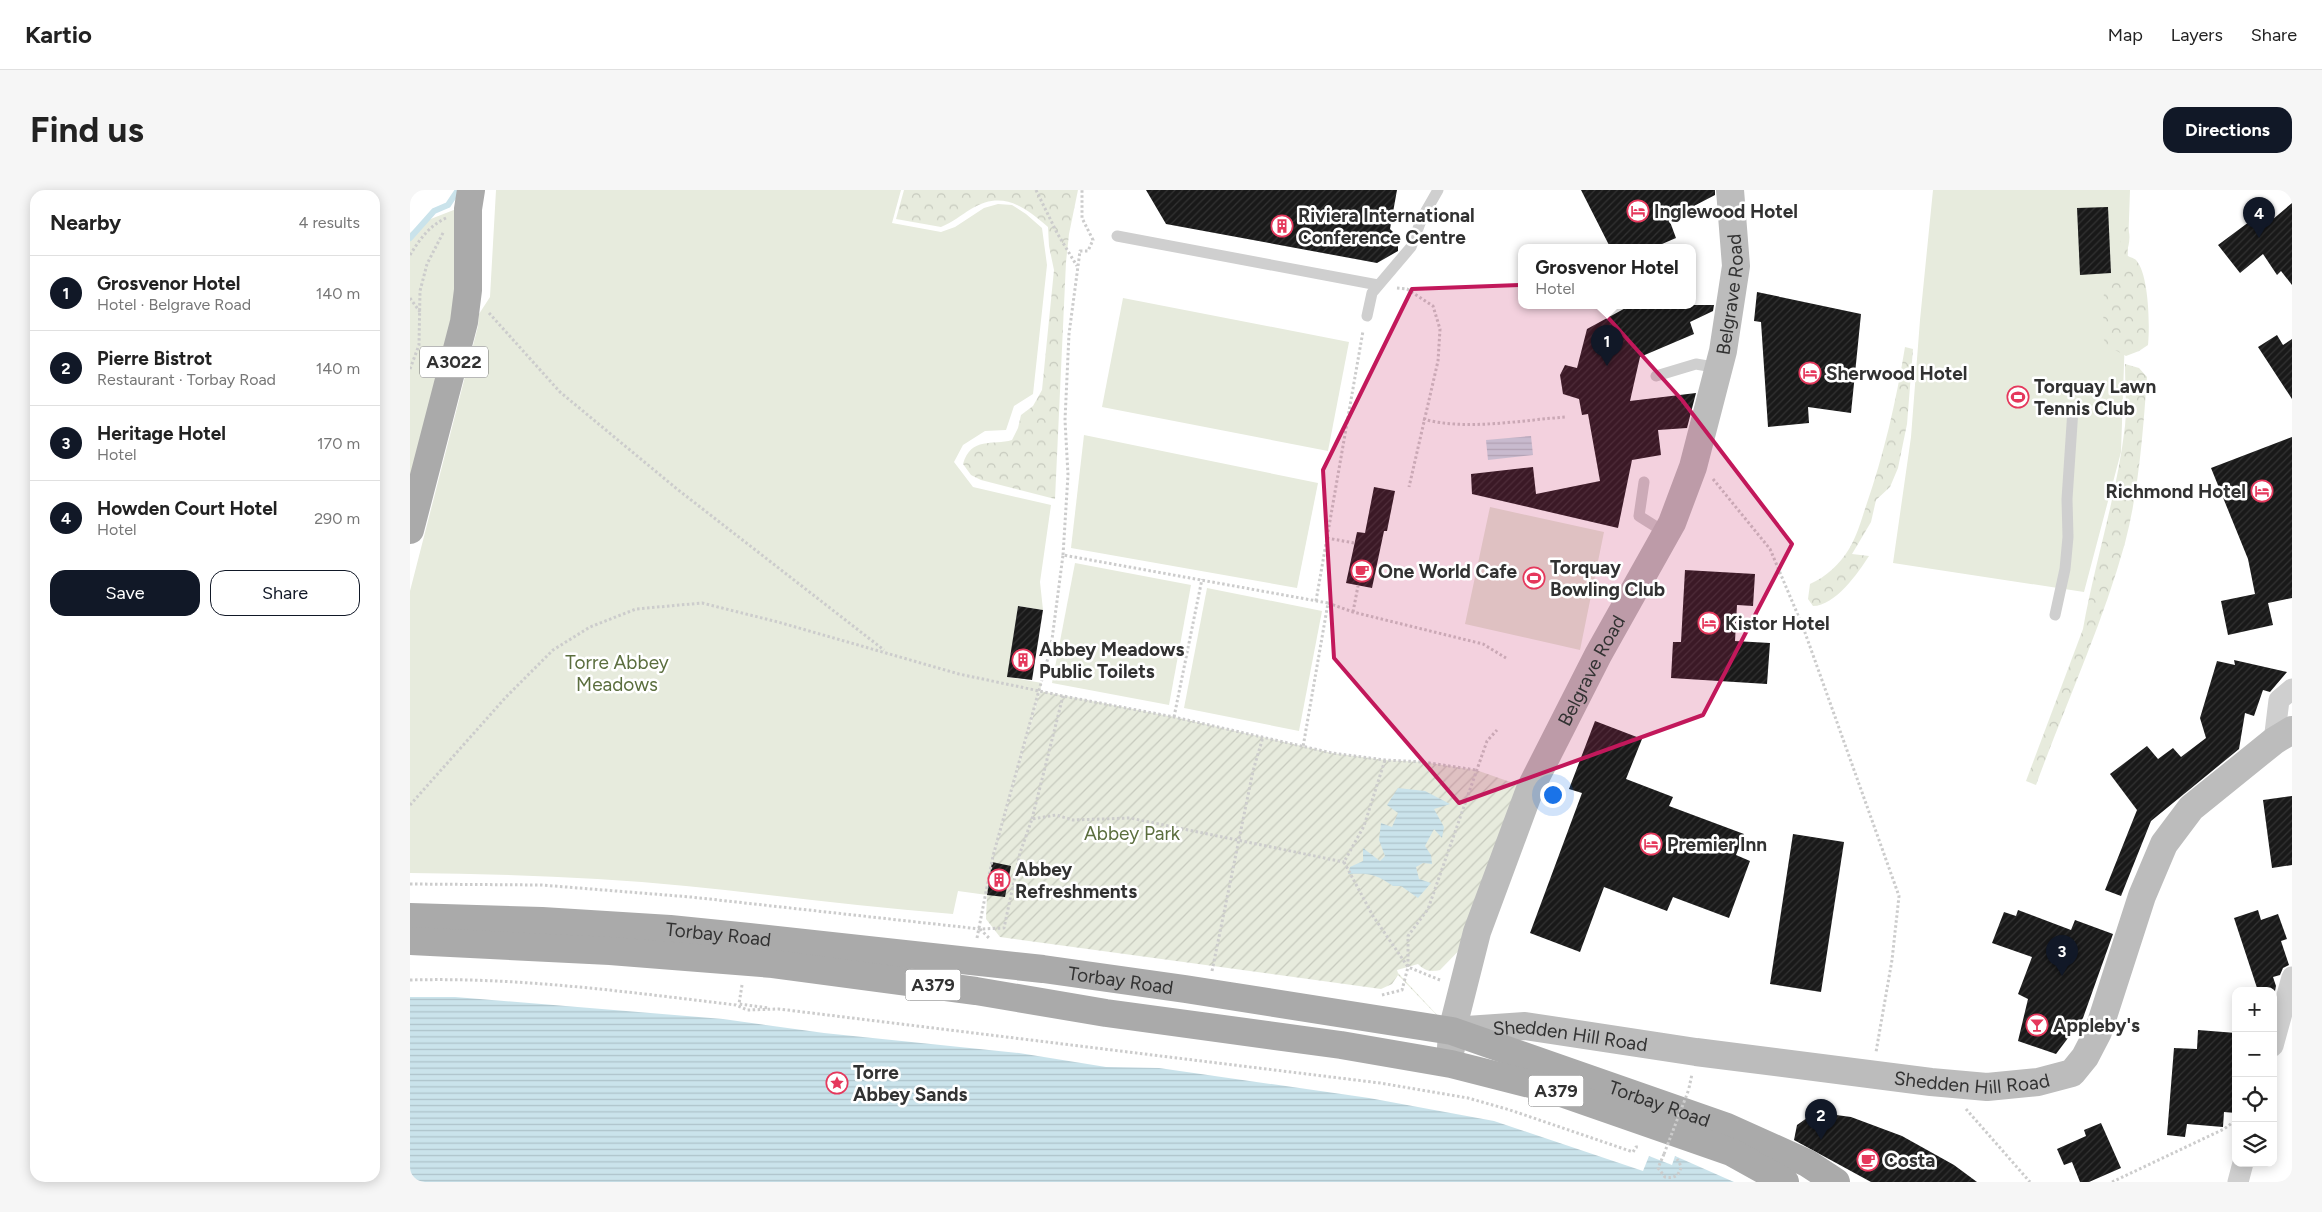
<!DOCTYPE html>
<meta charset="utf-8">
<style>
:root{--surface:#fff;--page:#f6f6f6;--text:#222;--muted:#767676;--line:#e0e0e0;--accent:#111827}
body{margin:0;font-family:Figtree,sans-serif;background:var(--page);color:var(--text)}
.controls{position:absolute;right:15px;bottom:15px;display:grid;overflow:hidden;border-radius:10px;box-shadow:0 2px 12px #0003}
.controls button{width:45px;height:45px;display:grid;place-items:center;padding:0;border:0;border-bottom:1px solid var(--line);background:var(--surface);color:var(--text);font:25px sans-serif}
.you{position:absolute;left:1142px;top:604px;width:18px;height:18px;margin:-12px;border:4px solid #fff;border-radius:50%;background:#1a73e8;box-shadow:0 0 0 8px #1a73e833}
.badge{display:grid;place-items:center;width:32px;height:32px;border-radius:50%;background:var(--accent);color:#fff;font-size:16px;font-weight:700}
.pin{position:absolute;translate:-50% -41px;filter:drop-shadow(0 1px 2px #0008)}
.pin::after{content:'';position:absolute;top:26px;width:18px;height:15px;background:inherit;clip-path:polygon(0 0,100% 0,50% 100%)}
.popup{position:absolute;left:1108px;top:54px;width:178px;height:65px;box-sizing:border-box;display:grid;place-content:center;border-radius:10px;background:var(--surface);filter:drop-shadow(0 1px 4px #0005);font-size:16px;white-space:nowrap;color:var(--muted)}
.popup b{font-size:19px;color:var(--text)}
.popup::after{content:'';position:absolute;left:50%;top:100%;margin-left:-10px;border:10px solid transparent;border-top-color:var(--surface)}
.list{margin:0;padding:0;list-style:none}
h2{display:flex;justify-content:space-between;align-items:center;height:65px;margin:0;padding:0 20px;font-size:21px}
h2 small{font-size:16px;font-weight:400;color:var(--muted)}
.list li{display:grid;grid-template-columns:32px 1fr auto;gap:15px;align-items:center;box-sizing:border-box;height:75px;padding:0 20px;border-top:1px solid var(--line)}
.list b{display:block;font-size:19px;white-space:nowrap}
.list p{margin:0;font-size:16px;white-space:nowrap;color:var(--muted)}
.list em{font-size:16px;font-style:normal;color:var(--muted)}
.actions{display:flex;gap:10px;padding:15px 20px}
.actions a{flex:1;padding:11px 0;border:1px solid var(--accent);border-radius:15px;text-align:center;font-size:18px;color:var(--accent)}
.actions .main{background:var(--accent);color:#fff}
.icon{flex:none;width:28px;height:28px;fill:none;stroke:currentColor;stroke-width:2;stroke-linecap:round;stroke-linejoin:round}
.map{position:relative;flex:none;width:1882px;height:992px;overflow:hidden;border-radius:15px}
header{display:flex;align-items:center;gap:30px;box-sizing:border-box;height:70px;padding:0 25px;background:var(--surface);border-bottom:1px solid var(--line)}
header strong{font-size:24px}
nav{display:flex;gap:28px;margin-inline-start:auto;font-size:18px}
.intro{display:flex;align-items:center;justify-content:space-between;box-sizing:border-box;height:120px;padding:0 30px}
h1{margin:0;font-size:35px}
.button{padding:12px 22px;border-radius:15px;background:var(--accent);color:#fff;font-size:18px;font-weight:700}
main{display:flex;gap:30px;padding:0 30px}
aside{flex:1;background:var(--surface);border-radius:15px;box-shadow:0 2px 12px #0003}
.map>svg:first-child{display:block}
.green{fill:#e7ebdd}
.forest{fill:url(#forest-crowns)}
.garden{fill:url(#garden-furrows)}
.water{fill:url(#water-rules)}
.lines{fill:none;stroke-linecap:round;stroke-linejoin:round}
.stream{stroke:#cae3eb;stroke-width:6}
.building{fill:url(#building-hatch)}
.path{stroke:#ccc;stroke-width:3;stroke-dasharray:2.5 2.5;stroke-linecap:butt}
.lane{stroke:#cfcfcf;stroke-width:11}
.street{stroke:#cfcfcf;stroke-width:21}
.secondary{stroke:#bcbcbc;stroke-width:28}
.primary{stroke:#aaa;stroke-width:28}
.path-bridge{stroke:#ccc;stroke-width:3;stroke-dasharray:2.5 2.5;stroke-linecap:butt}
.marked{fill:#c2185b;fill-opacity:0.2;stroke:#c2185b;stroke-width:4;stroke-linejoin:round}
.labels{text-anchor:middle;stroke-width:5;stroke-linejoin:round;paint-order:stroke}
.shield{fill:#fff;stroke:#707070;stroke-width:1}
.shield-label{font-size:18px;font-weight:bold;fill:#323232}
.poi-label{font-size:19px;font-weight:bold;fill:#323232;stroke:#fff;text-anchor:start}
.street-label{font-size:19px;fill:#323232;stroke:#fff}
.park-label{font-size:19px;fill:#5b6e3e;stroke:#fff}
</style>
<header>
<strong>Kartio</strong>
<nav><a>Map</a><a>Layers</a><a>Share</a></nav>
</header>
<div class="intro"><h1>Find us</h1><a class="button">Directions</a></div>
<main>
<aside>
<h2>Nearby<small>4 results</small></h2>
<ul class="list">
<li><span class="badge">1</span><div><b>Grosvenor Hotel</b><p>Hotel · Belgrave Road</p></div><em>140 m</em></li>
<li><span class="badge">2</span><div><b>Pierre Bistrot</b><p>Restaurant · Torbay Road</p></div><em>140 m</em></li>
<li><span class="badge">3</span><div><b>Heritage Hotel</b><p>Hotel</p></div><em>170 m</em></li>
<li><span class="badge">4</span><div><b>Howden Court Hotel</b><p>Hotel</p></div><em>290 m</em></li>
</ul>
<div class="actions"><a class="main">Save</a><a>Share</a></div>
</aside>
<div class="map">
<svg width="1882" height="992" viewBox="0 0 1882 992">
<defs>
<pattern id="forest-crowns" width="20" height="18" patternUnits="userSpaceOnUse" patternTransform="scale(1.25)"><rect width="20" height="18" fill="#e7ebdd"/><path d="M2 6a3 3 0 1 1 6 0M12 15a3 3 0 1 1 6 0" fill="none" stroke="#c7cabe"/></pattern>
<pattern id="garden-furrows" width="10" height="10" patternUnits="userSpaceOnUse" patternTransform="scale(1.25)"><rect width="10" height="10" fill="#e7ebdd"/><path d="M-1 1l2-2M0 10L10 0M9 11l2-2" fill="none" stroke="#c7cabe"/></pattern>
<pattern id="water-rules" width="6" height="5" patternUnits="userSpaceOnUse" patternTransform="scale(1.25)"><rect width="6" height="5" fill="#cae3eb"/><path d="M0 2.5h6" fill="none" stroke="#aec3ca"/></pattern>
<pattern id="building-hatch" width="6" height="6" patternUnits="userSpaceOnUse" patternTransform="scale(1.25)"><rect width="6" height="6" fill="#191919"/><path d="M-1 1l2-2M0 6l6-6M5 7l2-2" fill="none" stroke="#323232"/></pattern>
</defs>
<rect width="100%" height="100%" fill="#fff"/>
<g class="green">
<path d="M 86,0 L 491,0 L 482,33 L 531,42 L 545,37 L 574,18 L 588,14 L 602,15 L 616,24 L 632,38 L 637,75 L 623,204 L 604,216 L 596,240 L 575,241 L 553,255 L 544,272 L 563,297 L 641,315 L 630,392 L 633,420 L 608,416 L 598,487 L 632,493 L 583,666 L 577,705 L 548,701 L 543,724 C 454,717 365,705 276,696 C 185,687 92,684 0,683 L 0,401 L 68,136 L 69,124 L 80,107 Z"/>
<polygon points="1523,0 1720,0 1711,262 1674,402 1483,373 1501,247 1510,130"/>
<polygon points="59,14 58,100 0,340 0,43 13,32"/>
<polygon points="713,108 939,152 918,261 692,217"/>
<polygon points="674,245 908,293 887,398 661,358"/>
<polygon points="1080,317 1194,342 1170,460 1055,434"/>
<polygon points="665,373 781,395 759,515 642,493"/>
<polygon points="797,398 912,421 889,541 774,518"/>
</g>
<g class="forest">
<path d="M 494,0 L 668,0 L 659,44 L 656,72 L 645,309 L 571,290 L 561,285 L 553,274 C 561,246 583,256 602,250 L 608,238 L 611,225 L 623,216 L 632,200 L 644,80 L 639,56 L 638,37 C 614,16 592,0 561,19 C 551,25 543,32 531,37 L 486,29 Z"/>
<path d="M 1709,32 L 1716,34 C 1722,45 1719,54 1716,65 C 1719,67 1724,68 1726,70 C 1739,84 1740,136 1738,155 L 1729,161 L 1716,166 L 1696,155 L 1693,147 L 1694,92 L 1697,90 L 1714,89 Z"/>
<path d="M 1495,157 L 1503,159 L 1497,234 L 1488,278 L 1480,297 L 1466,310 L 1461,332 L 1442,364 L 1459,366 C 1448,383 1425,416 1403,416 L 1398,409 L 1400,394 C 1416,387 1430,374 1439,359 C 1447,346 1451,331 1456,316 C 1474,264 1486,212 1495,157 Z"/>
<path d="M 1715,174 L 1729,178 L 1737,187 C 1733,242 1729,299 1715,353 C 1692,436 1655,515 1626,595 L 1616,591 L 1673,439 C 1685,371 1707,305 1715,236 C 1717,216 1715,195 1715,174 Z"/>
</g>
<path class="garden" d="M 630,501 L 764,527 L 922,563 L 975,570 L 1013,572 L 1066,580 L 1120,599 L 1067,742 L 1030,780 C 1020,782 1015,781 1008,774 L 987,780 L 988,783 L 1042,841 L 988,785 L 982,794 L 971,799 L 590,747 L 576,729 L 577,705 L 583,666 Z"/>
<g class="water">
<polygon points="1121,246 1123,265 1078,270 1076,250"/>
<path d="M 988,598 L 1015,601 L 1040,614 L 1024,619 L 1034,637 L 1032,648 L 1024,639 L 1015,656 L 1021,665 L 1022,674 L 1013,673 L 1006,677 L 1009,689 L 1021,693 L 1008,708 L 991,696 L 983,696 C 966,684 960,683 938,684 L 940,677 L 953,671 L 953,658 L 970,671 L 975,666 L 969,650 L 971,633 L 982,637 L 988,623 L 977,615 Z"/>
<polygon points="0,807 45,807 313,829 414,843 609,863 696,877 749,878 959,908 1084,931 1233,981 1239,966 1262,975 1265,966 1324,992 0,992"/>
</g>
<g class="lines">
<polyline class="stream" points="0,48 24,21 38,15 48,0"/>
</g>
<g class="building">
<polygon points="736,0 987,0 980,39 988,47 988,61 967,73 756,34"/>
<polygon points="1171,0 1305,0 1305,5 1259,29 1266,48 1245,57 1200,57"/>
<polygon points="1882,13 1882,95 1871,81 1867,85 1853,64 1830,83 1808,55 1843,29 1849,41"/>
<polygon points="1698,17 1701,83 1670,85 1667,18"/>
<polygon points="1347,102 1451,124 1441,223 1398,217 1399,233 1358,237 1351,132 1344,131"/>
<polygon points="1221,115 1304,115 1303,121 1280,132 1284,144 1230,167 1220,211 1286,203 1277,238 1248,240 1251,265 1222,270 1208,338 1062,304 1061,284 1123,277 1126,304 1190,291 1178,224 1172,225 1169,209 1153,204 1150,185 1155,175 1167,178 1177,139"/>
<polygon points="1867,145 1873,155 1882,149 1882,209 1848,157"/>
<polygon points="1882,247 1882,408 1858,413 1863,435 1818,445 1811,411 1845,404 1838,369 1801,278"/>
<polygon points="964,297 985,301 977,341 974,341 962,398 936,393 947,342 955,343"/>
<polygon points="1275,380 1345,384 1343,416 1327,415 1325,451 1360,453 1357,494 1261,488 1263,452 1271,452"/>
<polygon points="608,416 633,420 622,490 597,487"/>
<polygon points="1824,470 1877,482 1860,502 1853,500 1844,526 1835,523 1829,559 1741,631 1711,706 1695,700 1727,620 1700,584 1737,556 1748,569 1763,558 1771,567 1796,548 1790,528 1807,471 1825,475"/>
<polygon points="1185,531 1232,549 1216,589 1263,607 1259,616 1334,644 1326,665 1340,671 1319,728 1263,707 1257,721 1194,697 1170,762 1120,743 1172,603 1159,599"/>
<polygon points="1882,606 1882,675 1862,678 1853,610"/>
<polygon points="1383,644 1434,652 1411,802 1360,794"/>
<polygon points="582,672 601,676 595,707 577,705"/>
<polygon points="1608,720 1661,740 1665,730 1703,744 1673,828 1646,864 1608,851 1618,809 1608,804 1622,767 1582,753 1594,722 1606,726"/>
<polygon points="1848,720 1851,730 1868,724 1877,749 1871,751 1879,775 1873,778 1870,785 1863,787 1866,796 1865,801 1848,801 1824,728"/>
<polygon points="1788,840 1826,843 1826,923 1814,922 1813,937 1777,934 1775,947 1757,945 1764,858 1787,859"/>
<polygon points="1419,924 1441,927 1492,946 1544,975 1567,992 1461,992 1384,950 1387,935 1397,928"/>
<polygon points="1691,933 1711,978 1679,992 1670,992 1662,972 1654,975 1647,959 1676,946 1674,940"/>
</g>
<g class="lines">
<g class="path">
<polyline points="626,0 647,43 667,76"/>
<path d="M 0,65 C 10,49 19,36 36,28"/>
<polyline points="987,98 997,99 1023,116 1030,139 1028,171 999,297"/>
<polyline points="0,108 10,122"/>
<polyline points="79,123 150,202 267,299 474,460"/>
<polyline points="0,179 9,155 10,101 17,74 34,41"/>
<path d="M 1013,229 C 1056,241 1112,230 1156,227"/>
<polyline points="1303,289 1360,359 1393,437 1489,706 1482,770 1466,862"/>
<polyline points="917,348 944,353"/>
<polyline points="653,365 658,285 655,230 659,144 670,61 678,61 683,50 672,28 672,0"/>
<polyline points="906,411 953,141"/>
<polyline points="918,413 943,422 1073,454 1096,468"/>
<polyline points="943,422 948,396"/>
<polyline points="764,527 792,389"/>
<polyline points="0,615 96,507 143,460 180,437 226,419 292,413 368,432 549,484 653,506 764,527 922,563 975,570 1013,572 1066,580"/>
<polyline points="622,629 653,506"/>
<polyline points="0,694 131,695 281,707 570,739 594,738 610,663 622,629 646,625 663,630 720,628 934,672"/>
<polyline points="570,739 579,748"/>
<polyline points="567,748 583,666 641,457 653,365 918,413 893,557"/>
<polyline points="802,781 843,581 853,547"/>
<path d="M 0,790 C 109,787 218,802 326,815 L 337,820 L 369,819 L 970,893 L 1058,908 L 1100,920 L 1223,962 L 1226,957 L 1229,957"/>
<polyline points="1030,790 998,777 998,746 1018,719 1077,551 1087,540"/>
<polyline points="332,795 329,814 359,818"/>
<polyline points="972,805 992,800 998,777 963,726 934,672 954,636 975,570"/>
<polyline points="1279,898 1282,884"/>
<polyline points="1556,919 1620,992"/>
<path d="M 1254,964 L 1248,978 L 1255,987 C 1264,989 1270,985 1271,976 L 1267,969"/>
<polyline points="1702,992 1814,939 1826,930"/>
</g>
<g class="lane">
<polyline points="707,46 968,95"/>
<polyline points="957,126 962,103 1001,57 1012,28 1028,0"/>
<polyline points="1246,186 1286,174 1309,178"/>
<polyline points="1234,292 1229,326 1256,343"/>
<polyline points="1645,425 1655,379 1658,347 1657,309 1663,219"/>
</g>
<g class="street">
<polyline points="1864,551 1869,510 1882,499"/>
<polyline points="1863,856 1882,787"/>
<polyline points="1828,992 1833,973"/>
</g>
<g class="secondary">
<path id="s1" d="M 1042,841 L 1115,836 L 1286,862 L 1521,892 L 1577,897 L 1628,892 L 1662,883 L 1675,867 L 1688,842 L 1732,706 L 1754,654 L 1781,618 L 1864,551 L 1882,540"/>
<path id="s2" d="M 1041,858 L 1042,841 L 1067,742 L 1120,599 L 1188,465 L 1262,333 L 1283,277 L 1313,161 L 1326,76 L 1320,0"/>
</g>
<g class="primary">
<polyline points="0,340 54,132 58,100 58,19 61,0"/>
<path id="s3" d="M 0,727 L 132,731 L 260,739 L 339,747 L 633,779 L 775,799 L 1042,841 L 1317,937 L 1397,973 L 1426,992"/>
<polyline points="0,751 200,761 363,774 566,801 696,823 931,855 1041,874 1140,899 1321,962 1375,992"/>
</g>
<polyline class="path-bridge" points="1254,964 1279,899"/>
</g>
<path class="marked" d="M 1167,93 L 1272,210 L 1382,354 L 1293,525 L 1049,613 L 924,468 L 913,280 L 1002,99 Z"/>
<defs>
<g id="hotel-ring" transform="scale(1.125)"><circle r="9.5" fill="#fff" stroke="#e5385c" stroke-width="1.5"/><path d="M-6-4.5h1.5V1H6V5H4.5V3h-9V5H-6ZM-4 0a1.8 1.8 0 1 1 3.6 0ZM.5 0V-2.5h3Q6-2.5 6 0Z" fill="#e5385c"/></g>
<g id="building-ring" transform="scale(1.125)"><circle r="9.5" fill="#fff" stroke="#e5385c" stroke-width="1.5"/><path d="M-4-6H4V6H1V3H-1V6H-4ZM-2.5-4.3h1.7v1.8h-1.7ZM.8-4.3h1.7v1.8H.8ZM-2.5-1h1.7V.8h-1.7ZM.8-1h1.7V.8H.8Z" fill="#e5385c"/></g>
<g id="stadium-ring" transform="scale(1.125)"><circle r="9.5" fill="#fff" stroke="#e5385c" stroke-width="1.5"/><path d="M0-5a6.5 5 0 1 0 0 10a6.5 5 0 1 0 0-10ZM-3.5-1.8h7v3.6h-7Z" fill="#e5385c"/></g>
<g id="cafe-ring" transform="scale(1.125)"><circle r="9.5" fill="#fff" stroke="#e5385c" stroke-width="1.5"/><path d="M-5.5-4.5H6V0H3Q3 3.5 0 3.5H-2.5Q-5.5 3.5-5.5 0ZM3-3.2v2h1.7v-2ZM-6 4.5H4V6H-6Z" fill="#e5385c"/></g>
<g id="bar-ring" transform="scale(1.125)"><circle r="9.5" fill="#fff" stroke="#e5385c" stroke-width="1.5"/><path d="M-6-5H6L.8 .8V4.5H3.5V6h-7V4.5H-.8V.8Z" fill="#e5385c"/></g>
<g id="sight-ring" transform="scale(1.125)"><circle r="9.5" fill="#fff" stroke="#e5385c" stroke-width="1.5"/><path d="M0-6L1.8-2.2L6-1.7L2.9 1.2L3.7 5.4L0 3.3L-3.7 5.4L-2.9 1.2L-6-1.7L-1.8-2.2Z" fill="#e5385c"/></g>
</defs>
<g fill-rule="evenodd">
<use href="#hotel-ring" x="1228" y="21"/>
<use href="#building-ring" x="872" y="36"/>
<use href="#hotel-ring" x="1400" y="183"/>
<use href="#stadium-ring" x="1608" y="207"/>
<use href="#hotel-ring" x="1852" y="301"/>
<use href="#cafe-ring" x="952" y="381"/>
<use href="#stadium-ring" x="1124" y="388"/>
<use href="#hotel-ring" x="1299" y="433"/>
<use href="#building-ring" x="613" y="470"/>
<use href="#hotel-ring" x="1241" y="654"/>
<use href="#building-ring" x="589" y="690"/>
<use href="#bar-ring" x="1627" y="835"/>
<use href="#sight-ring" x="427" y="893"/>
<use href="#cafe-ring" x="1458" y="970"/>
</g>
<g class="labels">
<g class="shield">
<rect x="10" y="156.5" width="68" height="31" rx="4"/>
<rect x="495.5" y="779.5" width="55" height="31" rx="4"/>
<rect x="1118.5" y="885.5" width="55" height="31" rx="4"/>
</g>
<g class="shield-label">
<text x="44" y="178">A3022</text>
<text x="523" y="801">A379</text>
<text x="1146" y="907">A379</text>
</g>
<g class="poi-label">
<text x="1244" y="28">Inglewood Hotel</text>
<text x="888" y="32">Riviera International<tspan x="888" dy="22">Conference Centre</tspan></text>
<text x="1416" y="190">Sherwood Hotel</text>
<text x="1624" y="203">Torquay Lawn<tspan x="1624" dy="22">Tennis Club</tspan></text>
<text x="1836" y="308" text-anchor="end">Richmond Hotel</text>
<text x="1140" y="384">Torquay<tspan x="1140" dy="22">Bowling Club</tspan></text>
<text x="968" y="388">One World Cafe</text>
<text x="1315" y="440">Kistor Hotel</text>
<text x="629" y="466">Abbey Meadows<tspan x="629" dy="22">Public Toilets</tspan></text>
<text x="1257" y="661">Premier Inn</text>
<text x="605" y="686">Abbey<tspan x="605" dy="22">Refreshments</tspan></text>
<text x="1643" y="842">Appleby's</text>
<text x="443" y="889">Torre<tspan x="443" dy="22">Abbey Sands</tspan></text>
<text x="1474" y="977">Costa</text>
</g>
<g class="street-label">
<text dy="7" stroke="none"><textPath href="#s2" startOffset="810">Belgrave Road</textPath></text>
<text dy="7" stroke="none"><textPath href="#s2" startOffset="405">Belgrave Road</textPath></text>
<text dy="7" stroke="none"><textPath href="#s3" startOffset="309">Torbay Road</textPath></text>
<text dy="7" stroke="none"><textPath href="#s3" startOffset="714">Torbay Road</textPath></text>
<text dy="7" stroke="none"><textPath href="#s1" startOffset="119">Shedden Hill Road</textPath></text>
<text dy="7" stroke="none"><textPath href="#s1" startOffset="524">Shedden Hill Road</textPath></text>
<text dy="7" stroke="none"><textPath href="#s3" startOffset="1269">Torbay Road</textPath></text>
</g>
<g class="park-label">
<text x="207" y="479">Torre Abbey<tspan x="207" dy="22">Meadows</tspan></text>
<text x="722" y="650">Abbey Park</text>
</g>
</g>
</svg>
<div class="controls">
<button>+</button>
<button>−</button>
<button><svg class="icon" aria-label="locate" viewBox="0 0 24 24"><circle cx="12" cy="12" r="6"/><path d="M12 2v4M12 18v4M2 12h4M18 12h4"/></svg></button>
<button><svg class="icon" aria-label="layers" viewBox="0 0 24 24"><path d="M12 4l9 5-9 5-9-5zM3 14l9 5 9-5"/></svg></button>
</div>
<div class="you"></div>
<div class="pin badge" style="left:1197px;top:176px">1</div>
<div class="popup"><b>Grosvenor Hotel</b>Hotel</div>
<div class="pin badge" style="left:1411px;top:950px">2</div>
<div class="pin badge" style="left:1652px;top:786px">3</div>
<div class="pin badge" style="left:1849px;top:48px">4</div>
</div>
</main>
